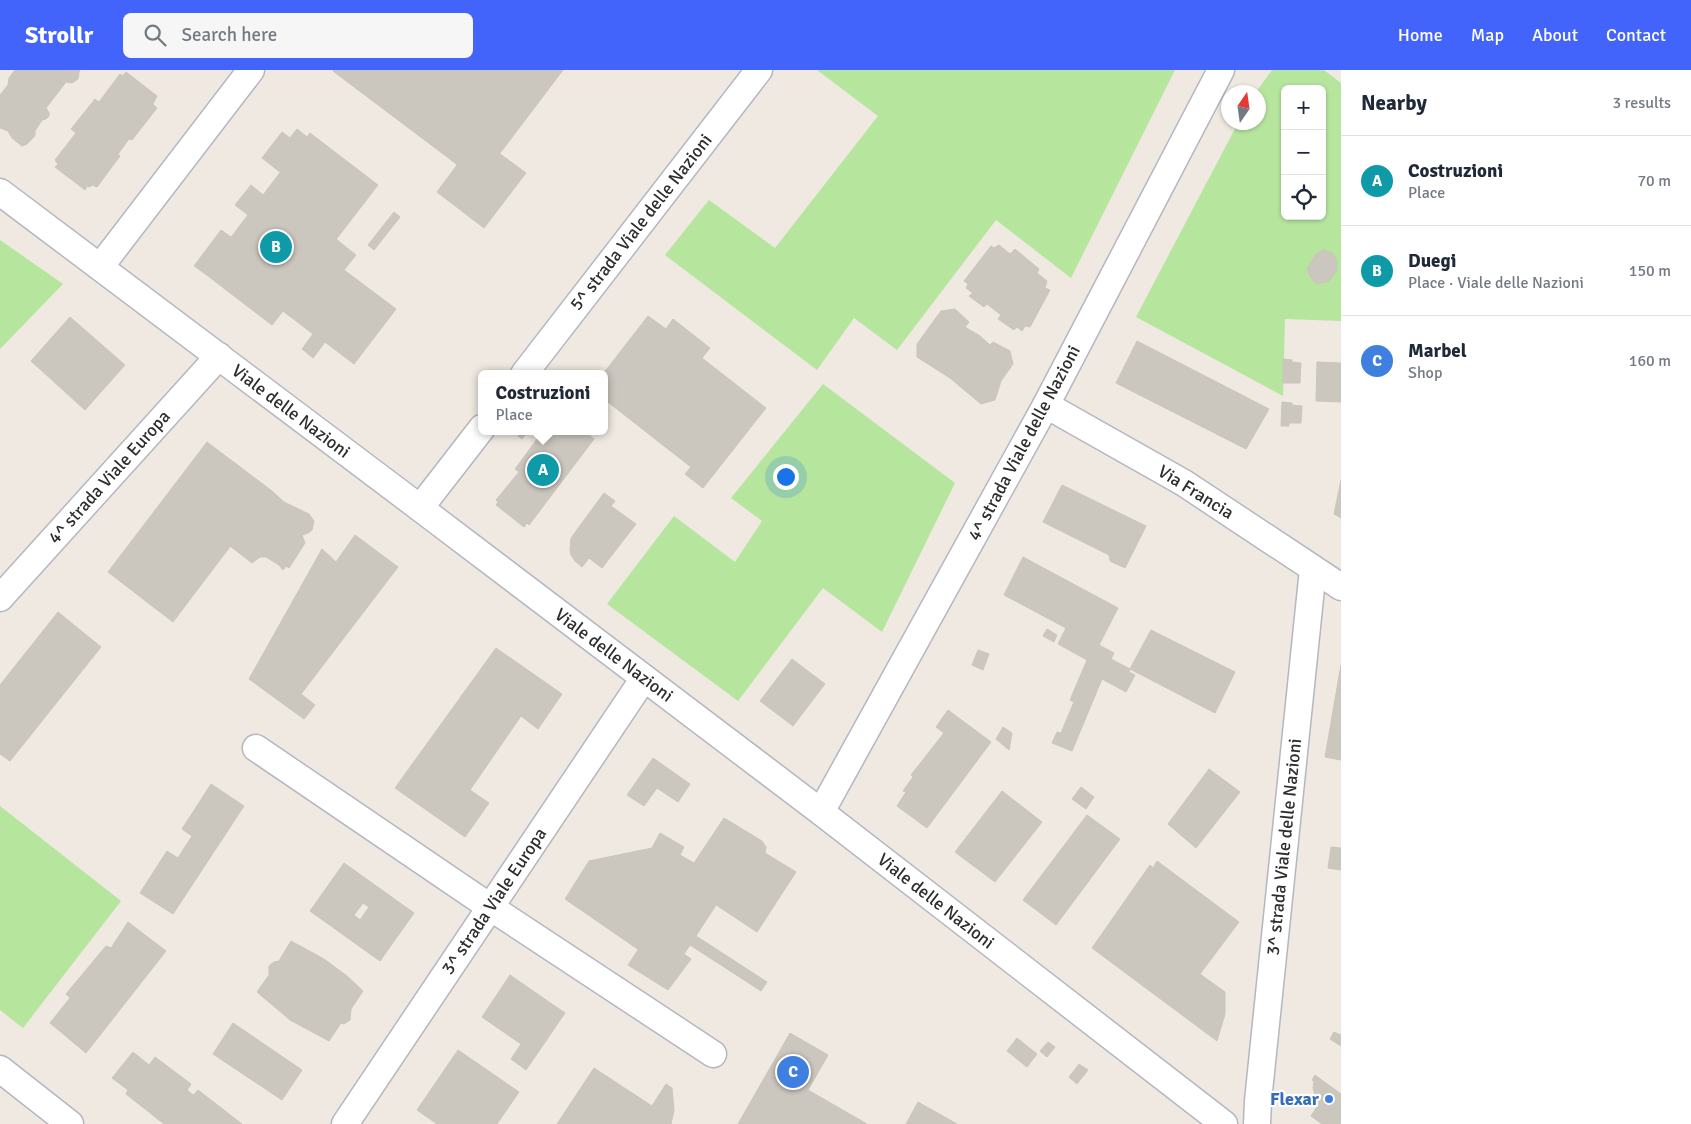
<!DOCTYPE html>
<meta charset="utf-8">
<style>
:root{--surface:#fff;--page:#f6f6f7;--text:#1f2937;--muted:#747a83;--line:#e0e1e3;--accent:#4264fb}
body{margin:0;font-family:Signika,sans-serif;background:var(--page);color:var(--text)}
.controls{position:absolute;right:15px;top:15px;display:grid;overflow:hidden;border-radius:8px;box-shadow:0 1px 4px #0004}
.controls button{width:45px;height:45px;display:grid;place-items:center;padding:0;border:0;border-bottom:1px solid var(--line);background:var(--surface);color:var(--text);font:25px sans-serif}
.compass{position:absolute;left:1221px;top:15px;width:45px;height:45px;border-radius:50%;background:var(--surface);box-shadow:0 1px 4px #0004;rotate:13deg}
.you{position:absolute;left:785px;top:406px;width:18px;height:18px;margin:-12px;border:4px solid #fff;border-radius:50%;background:#1a73e8;box-shadow:0 0 0 8px #1a73e833}
.badge{display:grid;place-items:center;width:32px;height:32px;border-radius:50%;background:var(--accent);color:#fff;font-size:16px;font-weight:700}
.pin{position:absolute;translate:-50% -50%;border:2px solid #fff;box-shadow:0 1px 5px #0006}
.popup{position:absolute;left:478px;top:300px;width:130px;height:65px;box-sizing:border-box;display:grid;place-content:center;border-radius:8px;background:var(--surface);filter:drop-shadow(0 1px 4px #0005);font-size:16px;white-space:nowrap;color:var(--muted)}
.popup b{font-size:19px;color:var(--text)}
.popup::after{content:'';position:absolute;left:50%;top:100%;margin-left:-10px;border:10px solid transparent;border-top-color:var(--surface)}
.list{margin:0;padding:0;list-style:none}
h2{display:flex;justify-content:space-between;align-items:center;height:65px;margin:0;padding:0 20px;font-size:21px}
h2 small{font-size:16px;font-weight:400;color:var(--muted)}
.list li{display:grid;grid-template-columns:32px 1fr auto;gap:15px;align-items:center;box-sizing:border-box;height:90px;padding:0 20px;border-top:1px solid var(--line)}
.list b{display:block;font-size:19px;white-space:nowrap}
.list p{margin:0;font-size:16px;white-space:nowrap;color:var(--muted)}
.list em{font-size:16px;font-style:normal;color:var(--muted)}
.icon{flex:none;width:28px;height:28px;fill:none;stroke:currentColor;stroke-width:2;stroke-linecap:round;stroke-linejoin:round}
.map{position:relative;flex:none;width:1341px;height:1054px;overflow:hidden}
header{display:flex;align-items:center;gap:30px;box-sizing:border-box;height:70px;padding:0 25px;background:var(--accent);color:#fff}
header strong{font-size:24px}
nav{display:flex;gap:28px;margin-inline-start:auto;font-size:18px}
.search{width:350px;height:45px;background:var(--page);display:flex;align-items:center;gap:12px;box-sizing:border-box;padding:0 18px;border-radius:8px;color:var(--muted);font-size:19px}
main{display:flex}
aside{flex:1;background:var(--surface)}
.map>svg:first-child{display:block}
.green{fill:#b6e59e;fill-rule:evenodd}
.building{fill:#cbc7bf;stroke:#cbc5ba;fill-rule:evenodd}
.lines{fill:none;stroke-linecap:round;stroke-linejoin:round}
.minor-casing{stroke:#b4b7c1;stroke-width:29}
.minor{stroke:#fff;stroke-width:26}
.shop-dot{fill:#3f7fe0;stroke:#fff;stroke-width:2}
.labels{text-anchor:middle;stroke-width:4.5;stroke-linejoin:round;paint-order:stroke}
.street-label{font-size:18px;fill:#2e2e2e;stroke:#fff}
.shop-label{font-size:18px;font-weight:bold;fill:#366cbe;stroke:#fff;text-anchor:end}
</style>
<header>
<strong>Strollr</strong>
<div class="search"><svg class="icon" aria-label="search" viewBox="0 0 24 24"><circle cx="10" cy="10" r="6"/><path d="M15 15l6 6"/></svg>Search here</div>
<nav><a>Home</a><a>Map</a><a>About</a><a>Contact</a></nav>
</header>
<main>
<div class="map">
<svg width="1341" height="1054" viewBox="0 0 1341 1054">
<rect width="100%" height="100%" fill="#efe9e1"/>
<g class="green">
<polygon points="817,0 1175,0 1071,208 996,150 897,280 854,248 817,300 665,185 709,130 775,178 878,46"/>
<path d="M 1272,0 L 1324,0 L 1341,13 L 1341,251 L 1285,249 L 1283,326 L 1136,247 L 1238,53 L 1258,52 L 1258,22 L 1256,22 ZM 1285,19 L 1322,19 L 1322,146 L 1285,146 Z"/>
<polygon points="0,170 63,214 0,279"/>
<polygon points="823,314 955,413 882,562 823,518 738,631 607,534 674,446 735,492 762,451 731,428"/>
<polygon points="0,736 121,831 23,958 0,940"/>
</g>
<g class="building">
<polygon points="15,0 80,0 79,2 78,9 72,13 66,12 46,38 49,43 49,46 46,49 42,50 35,61 35,66 27,74 22,76 12,68 8,61 0,58 0,25 8,15 9,8"/>
<polygon points="333,0 563,0 479,111 333,1"/>
<polygon points="126,2 157,26 153,34 157,38 132,70 129,69 118,84 120,86 97,117 92,115 90,117 87,116 85,120 55,97 58,94 55,90 76,63 71,59 95,29 99,32 120,4 123,6"/>
<polygon points="297,59 307,67 280,102 262,88 282,62 290,68"/>
<polygon points="310,63 378,115 324,185 396,239 354,294 325,272 313,288 302,279 313,264 283,241 272,255 204,203"/>
<polygon points="500,84 526,103 484,158 437,122 457,95 479,111"/>
<polygon points="251,115 263,125 248,145 235,135"/>
<polygon points="394,142 400,147 374,180 368,175"/>
<polygon points="221,160 231,167 204,203 194,196"/>
<polygon points="336,169 356,185 344,200 324,185"/>
<polygon points="999,175 1010,184 1015,179 1039,199 1037,203 1047,211 1045,218 1050,220 1030,257 1025,256 1022,261 1017,257 1014,260 998,249 1001,245 987,234 984,237 969,226 973,223 966,218 968,214 964,211 991,176 994,178"/>
<polygon points="1324,180 1333,183 1337,193 1336,202 1329,211 1317,214 1311,208 1307,199 1316,184"/>
<polygon points="955,239 969,252 965,257 980,266 990,275 993,272 1010,281 1013,294 1001,311 995,330 981,334 950,308 917,287 917,274 941,241"/>
<polygon points="648,246 666,259 673,249 710,278 702,288 766,338 703,418 685,404 691,397 604,329 603,304"/>
<polygon points="70,247 125,295 85,340 31,291"/>
<polygon points="1137,271 1269,339 1246,379 1116,313"/>
<polygon points="1283,289 1292,290 1292,292 1301,293 1300,313 1283,313"/>
<polygon points="1317,292 1341,293 1341,332 1316,331"/>
<polygon points="1282,332 1292,333 1292,335 1302,336 1301,353 1289,353 1289,356 1281,356"/>
<polygon points="521,361 528,361 522,369 518,366"/>
<polygon points="543,361 584,361 594,369 529,455 527,453 524,457 496,435 498,432 496,430 519,402 515,399"/>
<polygon points="207,372 272,421 173,552 108,502"/>
<polygon points="1341,410 1341,448 1334,444"/>
<polygon points="1062,415 1146,456 1125,498 1110,491 1109,485 1043,452"/>
<polygon points="272,421 284,432 309,444 314,451 312,460 308,463 302,465 305,473 289,498 286,496 283,500 279,495 266,487 260,487 252,493 230,476"/>
<polygon points="604,423 615,431 611,436 636,454 602,498 589,488 582,497 575,491 571,485 570,480 571,468"/>
<polygon points="355,465 398,497 301,624 315,635 304,649 249,609 322,479 336,492"/>
<polygon points="1023,487 1118,538 1099,575 1114,583 1111,589 1130,599 1129,602 1135,605 1126,622 1102,609 1072,681 1052,673 1057,662 1061,663 1074,632 1070,630 1087,590 1058,574 1066,558 1004,525"/>
<polygon points="58,542 101,577 10,691 0,684 0,615"/>
<polygon points="1047,559 1057,565 1054,572 1043,566"/>
<polygon points="1151,560 1235,602 1215,643 1130,599"/>
<polygon points="496,578 562,624 538,659 521,646 470,720 489,733 465,767 395,718"/>
<polygon points="978,580 989,584 983,600 972,595"/>
<polygon points="792,589 825,614 793,656 760,631"/>
<polygon points="1341,595 1341,690 1325,687"/>
<polygon points="948,640 991,672 927,758 897,736 906,722 903,721 913,707 911,705 944,663 936,657"/>
<polygon points="1003,657 1012,663 1009,680 996,669"/>
<polygon points="653,688 690,714 678,732 657,718 644,736 627,725"/>
<polygon points="1209,699 1240,722 1196,778 1168,754"/>
<polygon points="211,714 244,736 173,844 140,823 167,781 178,788 192,766 182,759"/>
<polygon points="1081,717 1094,727 1086,739 1072,729"/>
<polygon points="1002,721 1042,752 995,812 955,782"/>
<polygon points="1087,745 1120,769 1056,855 1023,830"/>
<polygon points="724,748 762,771 766,777 765,783 796,802 757,862 683,813 639,880 565,829 589,791 652,778 660,763 684,777 680,785 694,793"/>
<polygon points="1331,777 1341,778 1341,800 1328,798"/>
<polygon points="1157,791 1239,852 1200,904 1225,922 1225,944 1217,971 1092,878 1150,795 1153,798"/>
<path d="M 344,793 L 414,843 L 380,891 L 310,841 ZM 363,833 L 369,837 L 360,850 L 354,845 Z"/>
<polygon points="683,813 716,835 696,866 767,912 761,921 690,875 684,884 691,889 668,920 628,895"/>
<polygon points="128,852 166,881 86,983 50,953 70,928 66,924 106,876 111,878"/>
<polygon points="291,871 324,889 347,906 363,921 351,939 350,950 344,954 341,953 329,971 290,950 257,922 269,905 269,896 274,892 279,891"/>
<polygon points="510,905 565,943 526,1000 511,989 521,974 482,947"/>
<polygon points="233,953 302,1000 282,1030 213,984"/>
<polygon points="1334,962 1341,965 1341,976 1330,969"/>
<polygon points="790,963 828,985 808,1020 867,1054 738,1054"/>
<polygon points="1017,968 1037,984 1027,997 1007,981"/>
<polygon points="1048,972 1055,977 1047,987 1040,981"/>
<polygon points="458,980 519,1022 497,1054 437,1054 417,1040"/>
<polygon points="133,982 149,995 155,987 191,1014 187,1020 193,1025 198,1020 242,1054 164,1054 126,1024 128,1020 112,1008"/>
<polygon points="1079,994 1088,1000 1077,1014 1069,1007"/>
<polygon points="594,998 652,1036 666,1014 672,1018 674,1040 671,1054 557,1054"/>
<polygon points="1315,1005 1341,1024 1341,1054 1322,1054 1311,1046 1318,1035 1313,1018 1314,1011 1312,1010"/>
<polygon points="918,1032 957,1054 906,1054"/>
</g>
<g class="lines">
<g class="minor-casing">
<g id="minor">
<polyline points="0,122 420,438 821,742 1224,1054"/>
<polyline points="100,197 251,0"/>
<polyline points="524,304 759,0"/>
<polyline points="1046,335 1184,413 1341,517"/>
<polyline points="420,438 482,358"/>
<polyline points="0,528 219,286"/>
<polyline points="256,678 490,837 713,984"/>
<polyline points="821,742 1046,335 1221,0"/>
<polyline points="0,999 70,1054"/>
<polyline points="345,1054 644,608"/>
<polyline points="1257,1054 1258,1031 1313,499"/>
</g>
</g>
<use href="#minor" class="minor"/>
</g>
<circle class="shop-dot" cx="1329" cy="1029" r="5"/>
<g class="labels">
<g class="street-label">
<text transform="translate(641 152) rotate(-52)" y="6">5^ strada Viale delle Nazioni</text>
<text transform="translate(291 341) rotate(37)" y="6">Viale delle Nazioni</text>
<text transform="translate(1024 373) rotate(-62)" y="6">4^ strada Viale delle Nazioni</text>
<text transform="translate(109 407) rotate(-48)" y="6">4^ strada Viale Europa</text>
<text transform="translate(1196 422) rotate(32)" y="6">Via Francia</text>
<text transform="translate(614 585) rotate(37)" y="6">Viale delle Nazioni</text>
<text transform="translate(1284 777) rotate(-84)" y="6">3^ strada Viale delle Nazioni</text>
<text transform="translate(494 831) rotate(-56)" y="6">3^ strada Viale Europa</text>
<text transform="translate(936 831) rotate(38)" y="6">Viale delle Nazioni</text>
</g>
<g class="shop-label">
<text x="1319" y="1035">Flexar</text>
</g>
</g>
</svg>
<div class="controls">
<button>+</button>
<button>−</button>
<button><svg class="icon" aria-label="locate" viewBox="0 0 24 24"><circle cx="12" cy="12" r="6"/><path d="M12 2v4M12 18v4M2 12h4M18 12h4"/></svg></button>
</div>
<svg class="compass" viewBox="-18 -18 36 36"><path d="M0-13l5 13h-10z" fill="#e53935"/><path d="M0 13l5-13h-10z" fill="#747a83"/></svg>
<div class="you"></div>
<div class="pin badge" style="left:543px;top:400px;background:#0f9aa8">A</div>
<div class="popup"><b>Costruzioni</b>Place</div>
<div class="pin badge" style="left:276px;top:177px;background:#0f9aa8">B</div>
<div class="pin badge" style="left:793px;top:1002px;background:#3f7fe0">C</div>
</div>
<aside>
<h2>Nearby<small>3 results</small></h2>
<ul class="list">
<li><span class="badge" style="background:#0f9aa8">A</span><div><b>Costruzioni</b><p>Place</p></div><em>70 m</em></li>
<li><span class="badge" style="background:#0f9aa8">B</span><div><b>Duegi</b><p>Place · Viale delle Nazioni</p></div><em>150 m</em></li>
<li><span class="badge" style="background:#3f7fe0">C</span><div><b>Marbel</b><p>Shop</p></div><em>160 m</em></li>
</ul>
</aside>
</main>
